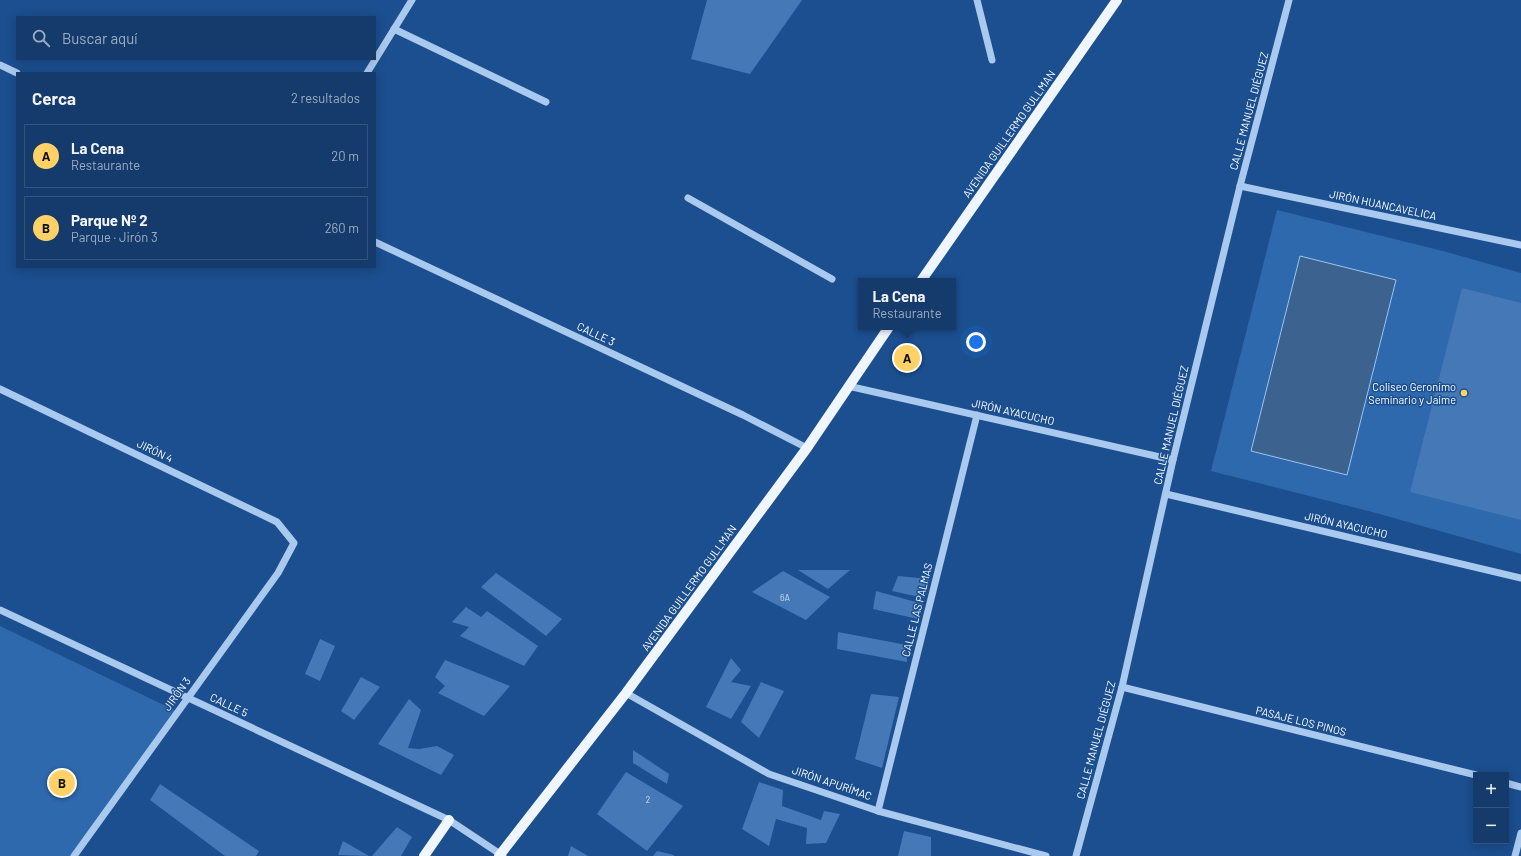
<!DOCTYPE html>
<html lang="es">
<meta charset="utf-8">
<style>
:root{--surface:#143b6b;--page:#214673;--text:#f1f3f6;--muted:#9dadc1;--line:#33557e;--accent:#ffd166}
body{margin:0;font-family:Barlow,sans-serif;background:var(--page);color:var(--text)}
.controls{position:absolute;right:12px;bottom:12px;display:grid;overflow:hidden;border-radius:0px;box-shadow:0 2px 10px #0003}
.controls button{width:36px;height:36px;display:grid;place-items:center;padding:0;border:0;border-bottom:1px solid var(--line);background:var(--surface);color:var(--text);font:20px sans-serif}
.you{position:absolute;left:976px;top:342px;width:14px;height:14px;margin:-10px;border:3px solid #fff;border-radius:50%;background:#1a73e8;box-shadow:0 0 0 6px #1a73e833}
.badge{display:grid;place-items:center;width:26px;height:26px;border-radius:50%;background:var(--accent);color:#111;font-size:13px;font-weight:700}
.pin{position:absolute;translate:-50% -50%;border:2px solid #fff;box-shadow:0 1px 4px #0006}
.popup{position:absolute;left:858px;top:278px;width:98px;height:52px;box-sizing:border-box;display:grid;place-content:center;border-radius:0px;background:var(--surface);filter:drop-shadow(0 1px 3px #0005);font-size:13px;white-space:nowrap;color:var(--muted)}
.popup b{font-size:15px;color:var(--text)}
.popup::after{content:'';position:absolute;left:50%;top:100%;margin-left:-8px;border:8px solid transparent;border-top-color:var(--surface)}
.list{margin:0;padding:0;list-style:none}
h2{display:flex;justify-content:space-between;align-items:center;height:52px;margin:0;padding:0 16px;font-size:17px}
h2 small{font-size:13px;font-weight:400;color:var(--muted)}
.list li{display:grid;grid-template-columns:26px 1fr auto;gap:12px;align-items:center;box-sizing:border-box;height:64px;margin:0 8px 8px;padding:0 8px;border:1px solid var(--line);border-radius:0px}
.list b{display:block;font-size:15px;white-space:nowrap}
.list p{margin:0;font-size:13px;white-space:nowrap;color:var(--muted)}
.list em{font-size:13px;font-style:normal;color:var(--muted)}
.icon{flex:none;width:22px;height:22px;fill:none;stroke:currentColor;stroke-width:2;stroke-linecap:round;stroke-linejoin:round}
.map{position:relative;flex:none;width:1521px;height:856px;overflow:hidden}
.search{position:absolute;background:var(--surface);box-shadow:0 2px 10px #0003;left:16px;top:16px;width:360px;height:44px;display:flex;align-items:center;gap:10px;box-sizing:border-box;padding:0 14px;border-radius:0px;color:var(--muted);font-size:15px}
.panel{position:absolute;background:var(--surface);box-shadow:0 2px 10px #0003;left:16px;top:72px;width:360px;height:196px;border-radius:0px}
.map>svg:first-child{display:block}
.green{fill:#2e69ad}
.water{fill:#3c6290;stroke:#9cc4f0}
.building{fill:#4478b7}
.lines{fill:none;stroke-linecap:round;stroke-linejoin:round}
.minor{stroke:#a9c9ee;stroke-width:7}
.major{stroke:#f0f6ff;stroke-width:10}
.poi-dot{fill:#ffd166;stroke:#1b4f8f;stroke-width:1.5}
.labels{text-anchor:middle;stroke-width:3;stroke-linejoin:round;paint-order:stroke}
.number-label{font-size:9px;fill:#d0dded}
.street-label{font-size:11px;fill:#fff;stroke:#1b4f8f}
.poi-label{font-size:11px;fill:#fff;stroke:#1b4f8f;text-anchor:end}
</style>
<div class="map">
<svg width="1521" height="856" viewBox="0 0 1521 856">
<rect width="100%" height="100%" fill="#1b4f8f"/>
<g class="green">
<polygon points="1277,210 1443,251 1521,273 1521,554 1376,513 1211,471"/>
<polygon points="0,626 176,711 71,856 0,856"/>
</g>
<polygon class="water" points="1300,256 1396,280 1347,475 1251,451"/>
<g class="building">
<polygon points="707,0 802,0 750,74 691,59"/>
<polygon points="1462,288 1521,303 1521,520 1410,492"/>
<polygon points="798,570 850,570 828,589"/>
<polygon points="783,571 830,597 806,620 752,592"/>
<polygon points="496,573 562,619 546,636 481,587"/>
<polygon points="898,576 929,579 924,598 892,591"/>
<polygon points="876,591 923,604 918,619 873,609"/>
<polygon points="466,607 481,617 487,611 538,646 524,666 460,636 469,627 452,622"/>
<polygon points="838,632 907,645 907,662 837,649"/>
<polygon points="320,639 335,646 320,681 305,674"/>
<polygon points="731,658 741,670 731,682 751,686 731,719 706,707"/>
<polygon points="445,660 510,686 484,716 438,693 445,686 435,677"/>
<polygon points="361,677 380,687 354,720 341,711"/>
<polygon points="761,682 784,691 759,738 741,722"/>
<polygon points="871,694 899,697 882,768 855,759"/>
<polygon points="409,699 421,710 408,748 419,749 437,746 454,755 441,775 378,744"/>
<polygon points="633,750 669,774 667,784 633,763"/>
<polygon points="626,772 683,806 647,851 597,814"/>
<polygon points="759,782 783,790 782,806 821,820 824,811 840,814 826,843 806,844 807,828 776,819 769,846 742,829"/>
<polygon points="160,784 259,851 256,856 225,856 150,800"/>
<polygon points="397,827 412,837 401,856 372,856"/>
<polygon points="904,831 931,837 931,856 898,856"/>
<polygon points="343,841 369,856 338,855"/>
<polygon points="571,846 588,856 568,856"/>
<polygon points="657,851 674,855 674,856 653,856"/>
</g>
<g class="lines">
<g class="minor">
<polyline points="977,0 992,60"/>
<polyline points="394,29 546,102"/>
<polyline points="0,65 17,73"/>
<polyline points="367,73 412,0"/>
<polyline points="1240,186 1521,245"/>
<polyline points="688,198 832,279"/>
<polyline points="375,242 743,415 807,448"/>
<polyline points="848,386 1173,460"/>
<polyline points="0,389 277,522 294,543 278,573 74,856"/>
<polyline points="1166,494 1521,578"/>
<polyline points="0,610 449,820 503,856"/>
<polyline points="1122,687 1476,775"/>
<polyline points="626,693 769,774 878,811 1046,856"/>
<polyline points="1506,783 1521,787"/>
<polyline points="878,811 977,415"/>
<polyline points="1076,856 1122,687 1173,460 1240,186 1289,0"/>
<polyline points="1515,856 1521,833"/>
</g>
<g class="major">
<polyline points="921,281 1117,0"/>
<polyline points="424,856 449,820"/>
<polyline points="499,856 626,693 807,448 889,327"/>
</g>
</g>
<circle class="poi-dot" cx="1464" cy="393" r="4"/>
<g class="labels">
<g class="number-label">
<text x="785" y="601">6A</text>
<text x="648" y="803">2</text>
</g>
<g class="street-label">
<text transform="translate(1249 111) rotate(-75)" y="4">CALLE MANUEL DIÉGUEZ</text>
<text transform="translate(1009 134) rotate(-55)" y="4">AVENIDA GUILLERMO GULLMAN</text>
<text transform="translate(1383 205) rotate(12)" y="4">JIRÓN HUANCAVELICA</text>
<text transform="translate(596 334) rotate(25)" y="4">CALLE 3</text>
<text transform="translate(1013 412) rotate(13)" y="4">JIRÓN AYACUCHO</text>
<text transform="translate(1171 425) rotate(-77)" y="4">CALLE MANUEL DIÉGUEZ</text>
<text transform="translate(155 451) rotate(26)" y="4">JIRÓN 4</text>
<text transform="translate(1346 525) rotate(13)" y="4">JIRÓN AYACUCHO</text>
<text transform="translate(689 588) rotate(-54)" y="4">AVENIDA GUILLERMO GULLMAN</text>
<text transform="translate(917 610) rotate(-76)" y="4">CALLE LAS PALMAS</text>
<text transform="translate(177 694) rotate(-54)" y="4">JIRÓN 3</text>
<text transform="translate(229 705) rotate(25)" y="4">CALLE 5</text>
<text transform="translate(1301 721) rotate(14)" y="4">PASAJE LOS PINOS</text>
<text transform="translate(1096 740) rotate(-75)" y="4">CALLE MANUEL DIÉGUEZ</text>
<text transform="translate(832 783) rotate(19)" y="4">JIRÓN APURÍMAC</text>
</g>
<g class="poi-label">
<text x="1456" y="391">Coliseo Geronimo<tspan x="1456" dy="13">Seminario y Jaime</tspan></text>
</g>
</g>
</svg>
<div class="controls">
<button>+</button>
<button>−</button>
</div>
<div class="you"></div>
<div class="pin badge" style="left:907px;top:358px">A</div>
<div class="popup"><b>La Cena</b>Restaurante</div>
<div class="pin badge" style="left:62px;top:783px">B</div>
<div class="search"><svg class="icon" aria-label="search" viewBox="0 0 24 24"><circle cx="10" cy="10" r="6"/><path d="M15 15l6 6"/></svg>Buscar aquí</div>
<section class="panel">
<h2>Cerca<small>2 resultados</small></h2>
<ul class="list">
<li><span class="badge">A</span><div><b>La Cena</b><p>Restaurante</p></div><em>20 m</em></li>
<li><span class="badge">B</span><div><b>Parque Nº 2</b><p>Parque · Jirón 3</p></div><em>260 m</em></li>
</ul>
</section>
</div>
